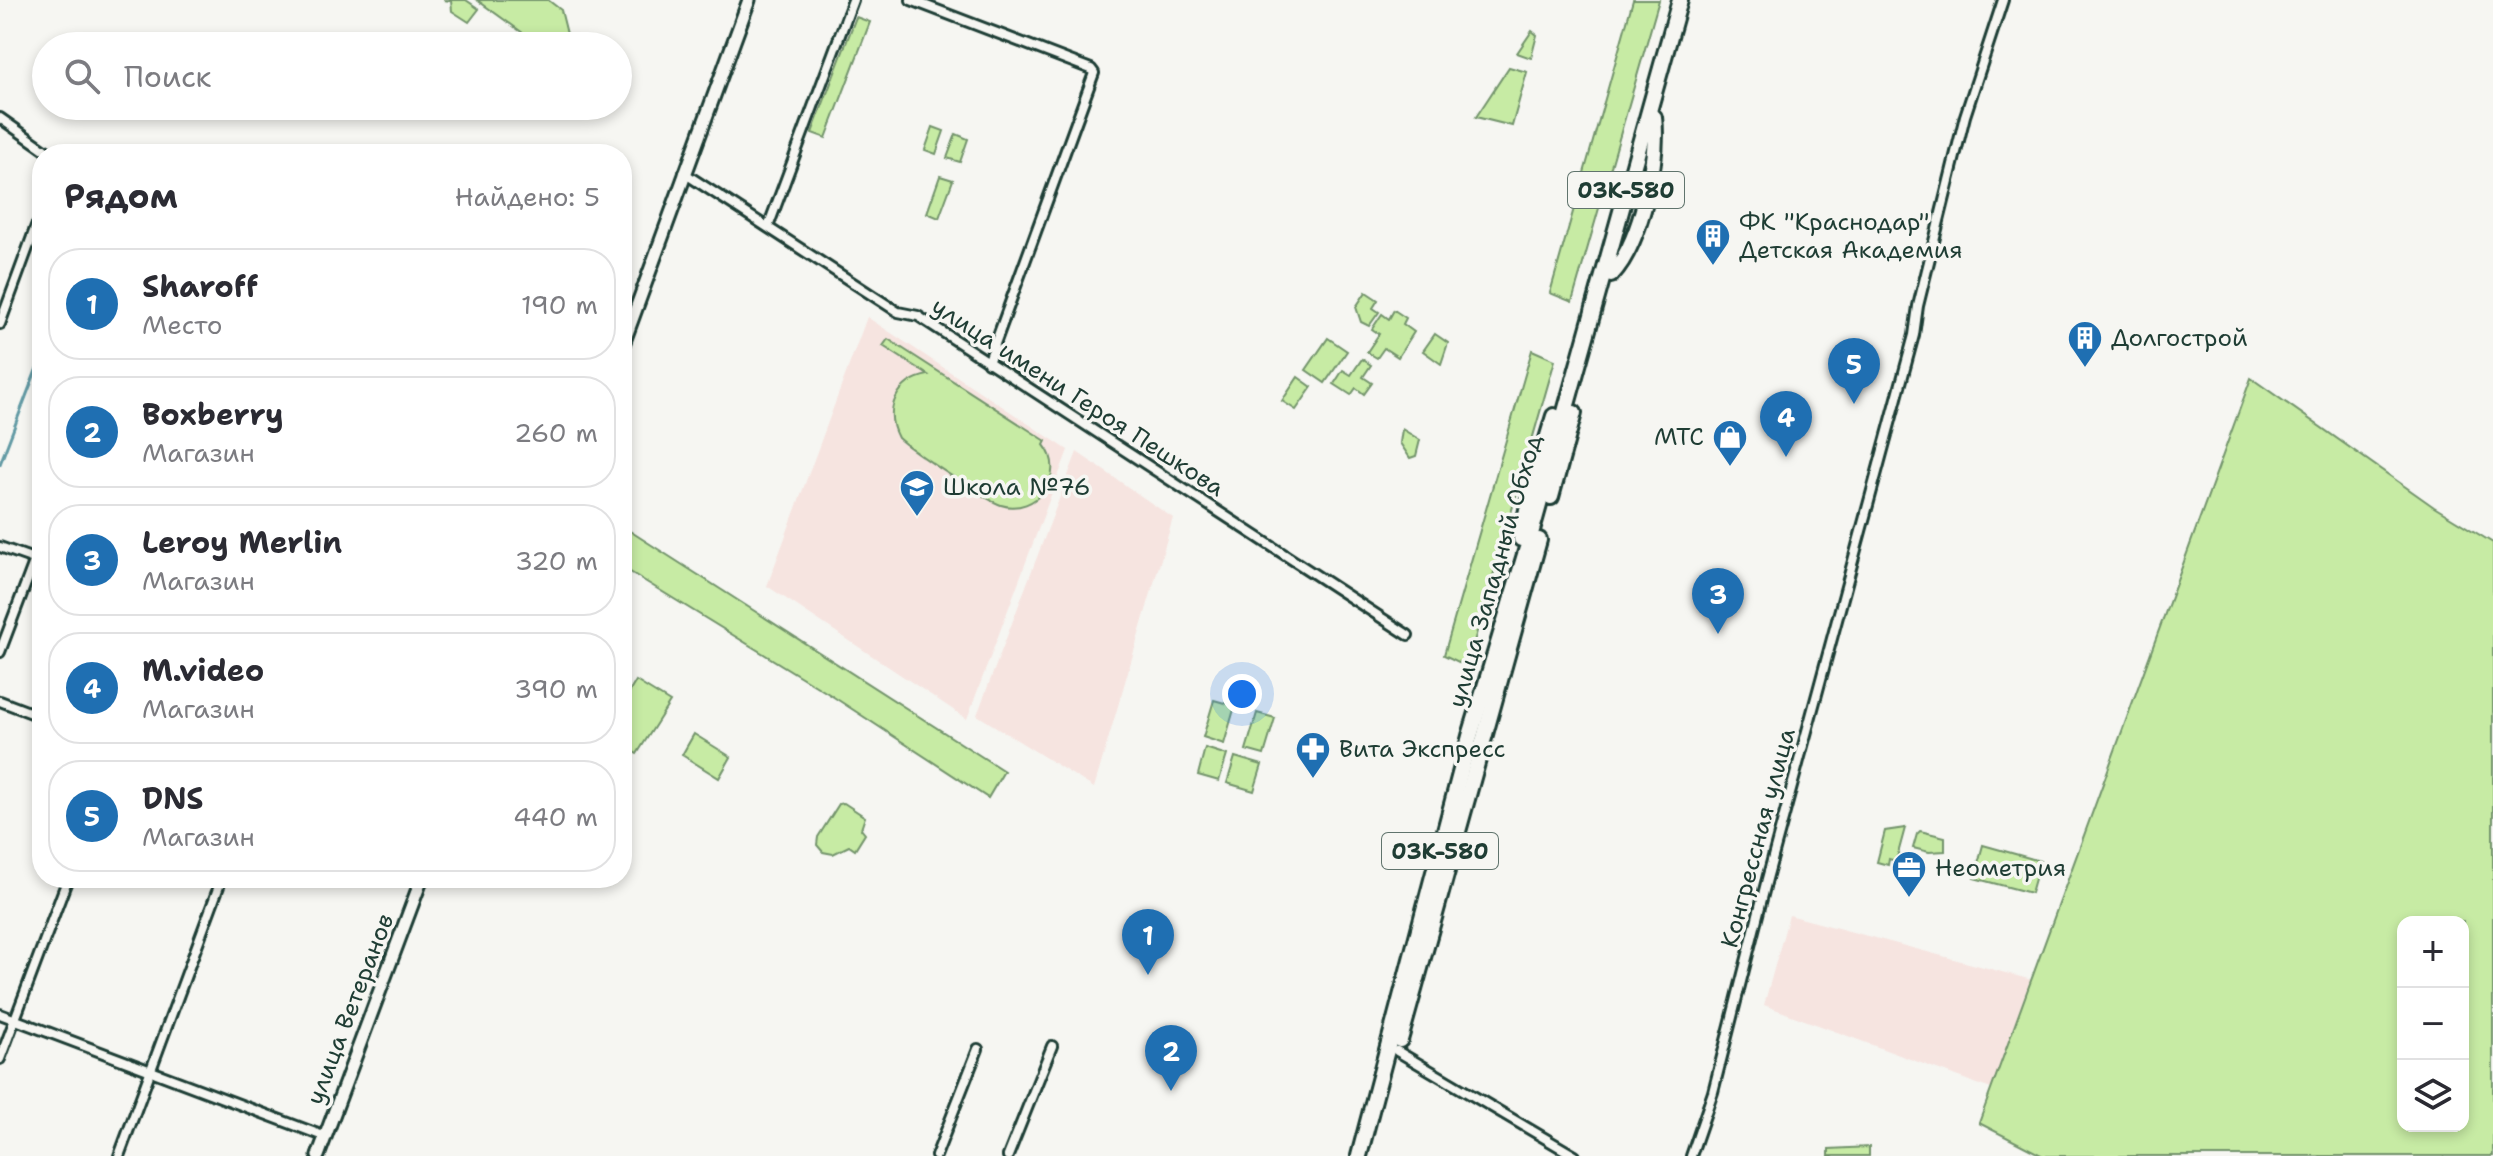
<!DOCTYPE html>
<html lang="ru">
<meta charset="utf-8">
<style>
:root{--surface:#fff;--page:#f2f2f3;--text:#2b2b33;--muted:#7c7c81;--line:#e1e1e2;--accent:#1f6fb2}
body{margin:0;font-family:"Shantell Sans",sans-serif;background:var(--page);color:var(--text)}
.controls{position:absolute;right:24px;bottom:24px;display:grid;overflow:hidden;border-radius:16px;box-shadow:0 4px 12px #0003}
.controls button{width:72px;height:72px;display:grid;place-items:center;padding:0;border:0;border-bottom:2px solid var(--line);background:var(--surface);color:var(--text);font:40px sans-serif}
.you{position:absolute;left:1242px;top:694px;width:28px;height:28px;margin:-20px;border:6px solid #fff;border-radius:50%;background:#1a73e8;box-shadow:0 0 0 12px #1a73e833}
.badge{display:grid;place-items:center;width:52px;height:52px;border-radius:50%;background:var(--accent);color:#fff;font-size:26px;font-weight:700}
.pin{position:absolute;translate:-50% -66px;filter:drop-shadow(0 2px 4px #0008)}
.pin::after{content:'';position:absolute;top:42px;width:28px;height:24px;background:inherit;clip-path:polygon(0 0,100% 0,50% 100%)}
.list{margin:0;padding:0;list-style:none}
h2{display:flex;justify-content:space-between;align-items:center;height:104px;margin:0;padding:0 32px;font-size:34px}
h2 small{font-size:26px;font-weight:400;color:var(--muted)}
.list li{display:grid;grid-template-columns:52px 1fr auto;gap:24px;align-items:center;box-sizing:border-box;height:112px;margin:0 16px 16px;padding:0 16px;border:2px solid var(--line);border-radius:32px}
.list b{display:block;font-size:30px;white-space:nowrap}
.list p{margin:0;font-size:26px;white-space:nowrap;color:var(--muted)}
.list em{font-size:26px;font-style:normal;color:var(--muted)}
.icon{flex:none;width:44px;height:44px;fill:none;stroke:currentColor;stroke-width:2;stroke-linecap:round;stroke-linejoin:round}
.map{position:relative;flex:none;width:2493px;height:1156px;overflow:hidden}
.search{position:absolute;background:var(--surface);box-shadow:0 4px 12px #0003;left:32px;top:32px;width:600px;height:88px;display:flex;align-items:center;gap:20px;box-sizing:border-box;padding:0 28px;border-radius:44px;color:var(--muted);font-size:30px}
.panel{position:absolute;background:var(--surface);box-shadow:0 4px 12px #0003;left:32px;top:144px;width:600px;height:744px;border-radius:32px}
.map>svg:first-child{display:block}
.built{fill:#f6e4e0}
.green{fill:#c7eba4;stroke:#73946c;stroke-width:2;fill-rule:evenodd}
.lines{fill:none;stroke-linecap:round;stroke-linejoin:round}
.stream{stroke:#629aa4;stroke-width:3}
.street-casing{stroke:#1f3d34;stroke-width:14}
.secondary-casing{stroke:#1f3d34;stroke-width:17}
.highway-casing{stroke:#1f3d34;stroke-width:20}
.street{stroke:#f6f6f2;stroke-width:8}
.secondary{stroke:#f6f6f2;stroke-width:11}
.highway{stroke:#f6f6f2;stroke-width:14}
.labels{text-anchor:middle;stroke-width:7;stroke-linejoin:round;paint-order:stroke}
.shield{fill:#f6f6f2;stroke:#60746d;stroke-width:2}
.shield-label{font-size:22px;font-weight:bold;fill:#1f3d34}
.poi-label{font-size:24px;fill:#1f3d34;stroke:#f6f6f2;text-anchor:start}
.street-label{font-size:24px;fill:#1f3d34;stroke:#f6f6f2}
</style>
<div class="map">
<svg width="2493" height="1156" viewBox="0 0 2493 1156">
<rect width="100%" height="100%" fill="#f6f6f2"/>
<filter id="ink" filterUnits="userSpaceOnUse"><feTurbulence type="fractalNoise" baseFrequency=".0125" numOctaves="2"/><feDisplacementMap in="SourceGraphic" scale="16" xChannelSelector="R" yChannelSelector="G"/><feConvolveMatrix kernelMatrix="1 2 1 2 8 2 1 2 1" color-interpolation-filters="sRGB"/></filter>
<g filter="url(#ink)">
<g class="built">
<polygon points="867,317 1068,450 967,719 767,586"/>
<polygon points="1077,452 1173,518 1094,788 977,715"/>
<polygon points="1789,915 2032,980 1991,1089 1764,1005"/>
</g>
<g class="green">
<polygon points="443,0 466,0 479,9 469,22 452,11 451,1"/>
<polygon points="477,0 548,0 561,10 568,38 557,46 541,46"/>
<polygon points="1633,0 1659,0 1572,302 1550,293"/>
<polygon points="856,17 870,22 826,138 812,133"/>
<polygon points="1532,31 1537,35 1531,58 1517,53"/>
<polygon points="1509,67 1527,72 1512,126 1476,117"/>
<polygon points="933,127 944,131 936,154 925,150"/>
<polygon points="956,134 968,139 960,162 947,158"/>
<polygon points="940,176 953,180 939,218 927,213"/>
<polygon points="1366,292 1378,300 1373,308 1379,312 1369,326 1361,322 1356,307"/>
<polygon points="1394,310 1406,318 1403,324 1414,332 1398,357 1384,348 1377,358 1367,352 1379,334 1372,329 1382,314 1389,319"/>
<polygon points="1435,334 1448,343 1441,364 1423,351"/>
<polygon points="1328,338 1347,351 1325,383 1306,370"/>
<path d="M 888,339 L 1046,441 L 1044,445 C 1068,474 1036,516 1001,505 C 986,500 911,450 898,438 C 883,409 897,381 928,375 L 883,346 Z"/>
<polygon points="1532,350 1555,360 1467,666 1444,655"/>
<polygon points="1362,359 1371,365 1363,377 1372,383 1364,394 1356,388 1351,395 1334,384 1343,370 1351,375"/>
<polygon points="1298,377 1312,387 1296,410 1282,401"/>
<path d="M 2251,378 L 2434,507 L 2493,543 L 2493,1156 L 2043,1156 L 1979,1123 ZM 2403,922 L 2463,922 L 2463,1126 L 2403,1126 Z"/>
<polygon points="1402,429 1420,440 1416,456 1410,458 1400,443"/>
<polygon points="622,526 1004,771 988,798 829,694 622,567"/>
<polygon points="636,681 670,702 637,754 622,745 622,704"/>
<polygon points="1214,700 1235,706 1224,744 1203,737"/>
<polygon points="1257,713 1275,718 1264,755 1246,750"/>
<polygon points="694,734 731,757 719,778 682,755"/>
<polygon points="1205,748 1227,755 1219,781 1198,775"/>
<polygon points="1235,757 1262,765 1254,791 1227,783"/>
<polygon points="844,803 865,817 861,829 865,834 855,850 849,846 833,854 823,852 817,845 818,837 839,804"/>
<polygon points="1905,828 1896,861 1889,859 1888,865 1877,862 1885,831"/>
<polygon points="1920,831 1945,837 1945,851 1929,852 1913,848 1917,834"/>
<polygon points="1983,845 2040,861 2031,893 1974,878"/>
<polygon points="1869,1147 1869,1156 1829,1156 1829,1149"/>
</g>
<g class="lines">
<polyline class="stream" points="0,464 42,355"/>
<g class="street-casing">
<g id="street">
<polyline points="911,0 1091,69 1094,73 988,363"/>
<polyline points="0,118 51,154"/>
<polyline points="684,173 898,312 918,316 1408,635"/>
<polyline points="768,227 853,0"/>
<polyline points="0,324 36,226"/>
<polyline points="0,547 42,562"/>
<polyline points="0,652 42,541"/>
<polyline points="0,701 42,717"/>
<polyline points="0,1014 326,1137"/>
<polyline points="1397,1051 1575,1156"/>
<polyline points="0,1059 68,878"/>
<polyline points="119,1156 222,878"/>
<polyline points="936,1156 978,1049"/>
<polyline points="1008,1156 1052,1046"/>
<polyline points="1691,1156 1713,1092 1767,879 1914,335 1918,306 1965,116 2003,0"/>
</g>
</g>
<g class="secondary-casing">
<g id="secondary">
<polyline points="622,347 749,0"/>
<polyline points="318,1156 422,878"/>
</g>
</g>
<g class="highway-casing">
<g id="highway">
<path d="M 1611,275 C 1641,243 1659,160 1654,117"/>
<polyline points="1551,497 1574,413"/>
<polyline points="1521,539 1530,495 1554,416"/>
<polyline points="1400,1040 1539,540"/>
<polyline points="1359,1156 1470,736 1527,548 1680,0"/>
</g>
</g>
<use href="#street" class="street"/>
<use href="#secondary" class="secondary"/>
<use href="#highway" class="highway"/>
</g>
</g>
<defs>
<g id="building-pin" transform="scale(1.8)"><path d="M0 17L-7.5 6A9.5 9.5 0 1 1 7.5 6Z" fill="#1f6fb2" stroke="#f6f6f2"/><path d="M-4-6H4V6H1V3H-1V6H-4ZM-2.5-4.3h1.7v1.8h-1.7ZM.8-4.3h1.7v1.8H.8ZM-2.5-1h1.7V.8h-1.7ZM.8-1h1.7V.8H.8Z" fill="#fff"/></g>
<g id="shop-pin" transform="scale(1.8)"><path d="M0 17L-7.5 6A9.5 9.5 0 1 1 7.5 6Z" fill="#1f6fb2" stroke="#f6f6f2"/><path d="M-5-2.5h2.3a2.7 3.5 0 0 1 5.4 0H5L5.5 6h-11ZM-1.5-2.5h3a1.5 2.3 0 0 0-3 0Z" fill="#fff"/></g>
<g id="school-pin" transform="scale(1.8)"><path d="M0 17L-7.5 6A9.5 9.5 0 1 1 7.5 6Z" fill="#1f6fb2" stroke="#f6f6f2"/><path d="M0-5L7-2L0 1L-7-2ZM-4 1L0 2.5L4 1V4Q0 6-4 4Z" fill="#fff"/></g>
<g id="pharmacy-pin" transform="scale(1.8)"><path d="M0 17L-7.5 6A9.5 9.5 0 1 1 7.5 6Z" fill="#1f6fb2" stroke="#f6f6f2"/><path d="M-2-6h4v4h4v4h-4v4h-4v-4h-4v-4h4Z" fill="#fff"/></g>
<g id="office-pin" transform="scale(1.8)"><path d="M0 17L-7.5 6A9.5 9.5 0 1 1 7.5 6Z" fill="#1f6fb2" stroke="#f6f6f2"/><path d="M-6-3h4V-5.5h4V-3h4V5H-6ZM-1-4.5V-3h2v-1.5ZM-6 0V1H6V0Z" fill="#fff"/></g>
</defs>
<g fill-rule="evenodd">
<use href="#building-pin" x="1713" y="236"/>
<use href="#building-pin" x="2085" y="338"/>
<use href="#shop-pin" x="1730" y="437"/>
<use href="#school-pin" x="917" y="487"/>
<use href="#pharmacy-pin" x="1313" y="749"/>
<use href="#office-pin" x="1909" y="868"/>
</g>
<g class="labels">
<g class="shield">
<rect x="1568" y="172" width="116" height="36" rx="6"/>
<rect x="1382" y="833" width="116" height="36" rx="6"/>
</g>
<g class="shield-label">
<text x="1626" y="198">03К-580</text>
<text x="1440" y="859">03К-580</text>
</g>
<g class="poi-label">
<text x="1739" y="230">ФК "Краснодар"<tspan x="1739" dy="28">Детская Академия</tspan></text>
<text x="2111" y="346">Долгострой</text>
<text x="1704" y="445" text-anchor="end">МТС</text>
<text x="943" y="495">Школа №76</text>
<text x="1339" y="757">Вита Экспресс</text>
<text x="1935" y="876">Неометрия</text>
</g>
<g class="street-label">
<text transform="translate(1078 397) rotate(33)" y="8">улица имени Героя Пешкова</text>
<text transform="translate(1495 571) rotate(-74)" y="8">улица Западный Обход</text>
<text transform="translate(1758 838) rotate(-75)" y="8">Конгрессная улица</text>
<text transform="translate(350 1009) rotate(-69)" y="8">улица Ветеранов</text>
</g>
</g>
</svg>
<div class="controls">
<button>+</button>
<button>−</button>
<button><svg class="icon" aria-label="layers" viewBox="0 0 24 24"><path d="M12 4l9 5-9 5-9-5zM3 14l9 5 9-5"/></svg></button>
</div>
<div class="you"></div>
<div class="pin badge" style="left:1148px;top:975px">1</div>
<div class="pin badge" style="left:1171px;top:1091px">2</div>
<div class="pin badge" style="left:1718px;top:634px">3</div>
<div class="pin badge" style="left:1786px;top:457px">4</div>
<div class="pin badge" style="left:1854px;top:404px">5</div>
<div class="search"><svg class="icon" aria-label="search" viewBox="0 0 24 24"><circle cx="10" cy="10" r="6"/><path d="M15 15l6 6"/></svg>Поиск</div>
<section class="panel">
<h2>Рядом<small>Найдено: 5</small></h2>
<ul class="list">
<li><span class="badge">1</span><div><b>Sharoff</b><p>Место</p></div><em>190 m</em></li>
<li><span class="badge">2</span><div><b>Boxberry</b><p>Магазин</p></div><em>260 m</em></li>
<li><span class="badge">3</span><div><b>Leroy Merlin</b><p>Магазин</p></div><em>320 m</em></li>
<li><span class="badge">4</span><div><b>M.video</b><p>Магазин</p></div><em>390 m</em></li>
<li><span class="badge">5</span><div><b>DNS</b><p>Магазин</p></div><em>440 m</em></li>
</ul>
</section>
</div>
